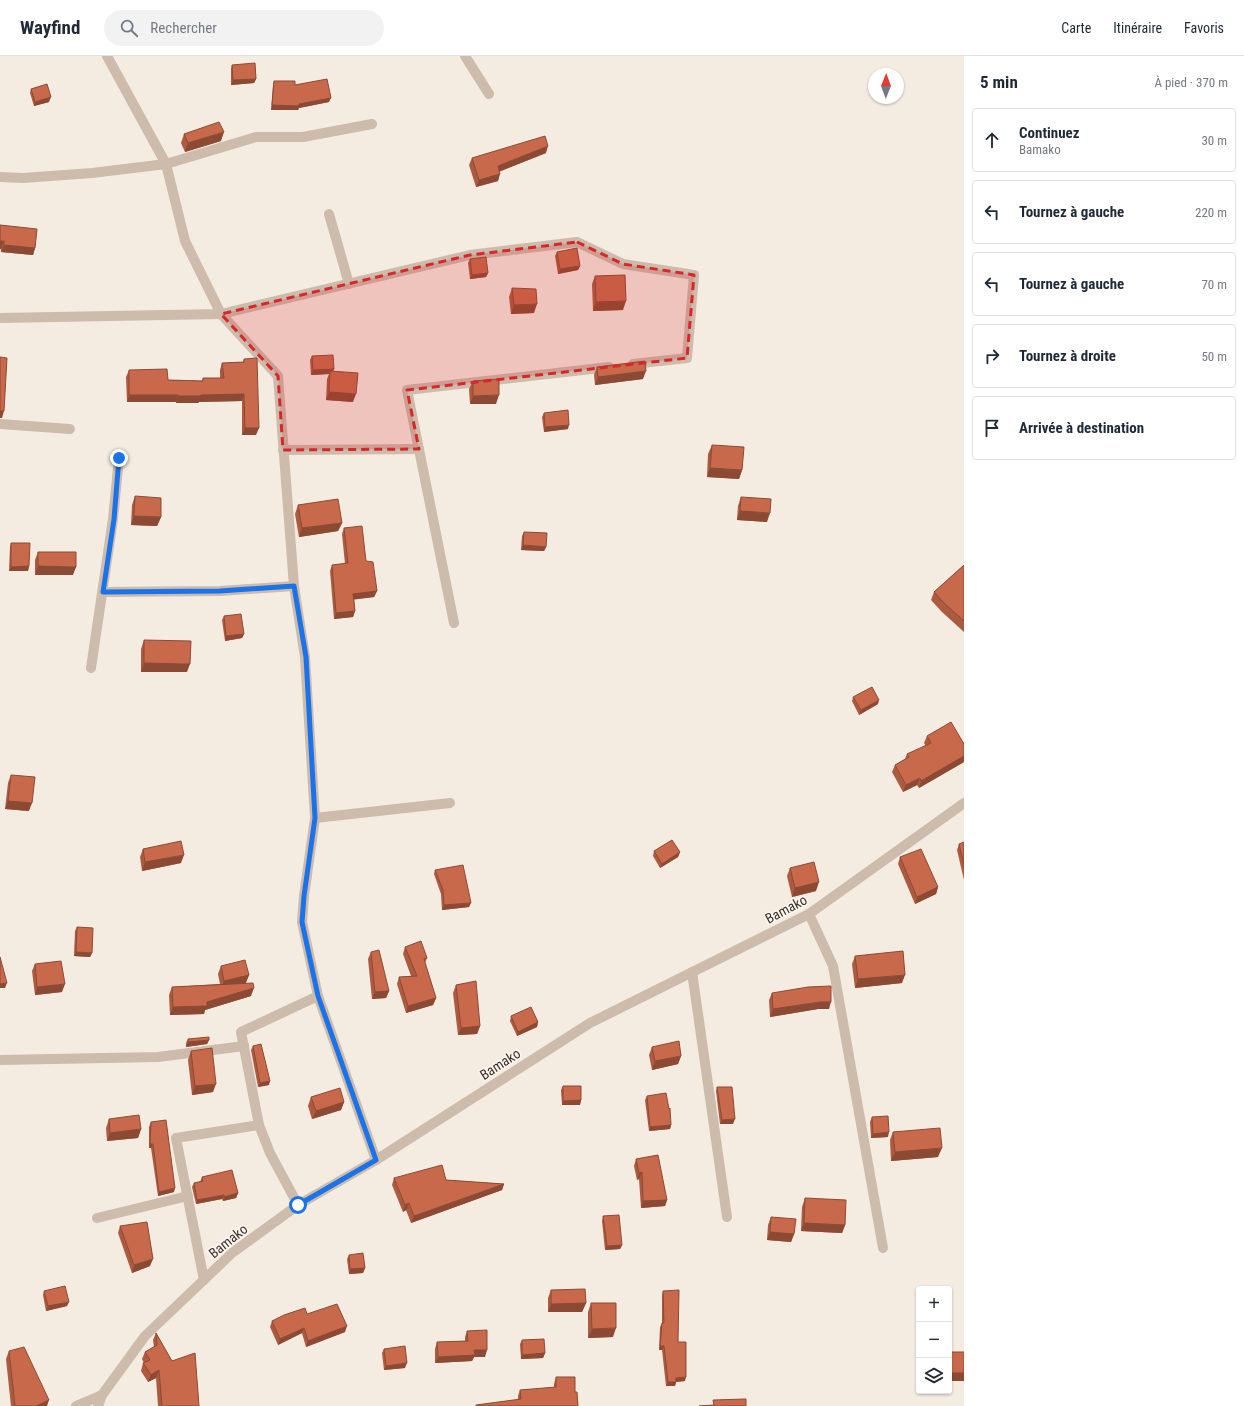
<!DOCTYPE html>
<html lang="fr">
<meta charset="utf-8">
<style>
:root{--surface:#fff;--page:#f2f2f3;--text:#1f2937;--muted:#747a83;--line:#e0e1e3}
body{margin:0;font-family:"Roboto Condensed",sans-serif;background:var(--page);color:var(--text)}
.controls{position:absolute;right:12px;bottom:12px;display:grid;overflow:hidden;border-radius:4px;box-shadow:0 1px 3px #0004}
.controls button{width:36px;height:36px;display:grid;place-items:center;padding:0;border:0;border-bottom:1px solid var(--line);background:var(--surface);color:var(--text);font:20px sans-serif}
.compass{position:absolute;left:868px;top:12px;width:36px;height:36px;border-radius:50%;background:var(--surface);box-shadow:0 1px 3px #0004;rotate:1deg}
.stop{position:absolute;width:12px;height:12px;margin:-9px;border:3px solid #1a73e8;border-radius:50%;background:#fff}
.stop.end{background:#1a73e8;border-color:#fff;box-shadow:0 1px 4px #0008}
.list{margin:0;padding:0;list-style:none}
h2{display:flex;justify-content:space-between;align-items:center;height:52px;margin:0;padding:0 16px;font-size:17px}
h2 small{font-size:13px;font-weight:400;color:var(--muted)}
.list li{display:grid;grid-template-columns:26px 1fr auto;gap:12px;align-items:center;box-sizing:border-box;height:64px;margin:0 8px 8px;padding:0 8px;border:1px solid var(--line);border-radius:4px}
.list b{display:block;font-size:15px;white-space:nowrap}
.list p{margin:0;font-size:13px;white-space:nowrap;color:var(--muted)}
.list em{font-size:13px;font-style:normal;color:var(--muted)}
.icon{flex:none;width:22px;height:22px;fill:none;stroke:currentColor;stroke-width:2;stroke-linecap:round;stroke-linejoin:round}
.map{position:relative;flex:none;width:964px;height:1350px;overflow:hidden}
header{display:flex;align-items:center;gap:24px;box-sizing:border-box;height:56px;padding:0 20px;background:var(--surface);border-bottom:1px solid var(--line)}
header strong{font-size:19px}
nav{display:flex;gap:22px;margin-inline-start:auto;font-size:14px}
.search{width:280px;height:36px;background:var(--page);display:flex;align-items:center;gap:10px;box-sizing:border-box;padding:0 14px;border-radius:22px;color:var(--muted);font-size:15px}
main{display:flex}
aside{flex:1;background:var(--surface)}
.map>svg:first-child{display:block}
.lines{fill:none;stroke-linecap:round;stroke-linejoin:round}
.minor{stroke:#cdbbac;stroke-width:10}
.wall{fill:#ac5a40}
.shaded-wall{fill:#8c4a34}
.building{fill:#c8694b;stroke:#8c4a34}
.route{stroke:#1a73e8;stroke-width:5}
.marked{fill:#d62828;fill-opacity:0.2;stroke:#d62828;stroke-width:3;stroke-dasharray:8 5;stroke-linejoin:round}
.labels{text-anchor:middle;stroke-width:3.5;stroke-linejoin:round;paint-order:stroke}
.street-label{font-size:14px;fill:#3b302b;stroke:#fbf5ee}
</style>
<header>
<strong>Wayfind</strong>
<div class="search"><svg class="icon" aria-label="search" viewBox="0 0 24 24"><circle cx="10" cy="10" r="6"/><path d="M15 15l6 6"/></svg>Rechercher</div>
<nav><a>Carte</a><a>Itinéraire</a><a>Favoris</a></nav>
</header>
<main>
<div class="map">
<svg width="964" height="1350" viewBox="0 0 964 1350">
<rect width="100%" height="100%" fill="#f4ebe1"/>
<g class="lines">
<g class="minor">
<polyline points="107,0 166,108 185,185 221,258 278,320 294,530 305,601 315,762 304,840 302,866 318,940 376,1104"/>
<polyline points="465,0 489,38"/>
<polyline points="0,121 23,122 92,117 166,108 256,81 303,81 372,68"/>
<polyline points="329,158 349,228"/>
<polyline points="0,262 221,258 470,199 577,186 623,208 694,219 687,302 633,308"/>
<polyline points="0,368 70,373"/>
<polyline points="283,394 419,393"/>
<polyline points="103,536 220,535 294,530"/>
<polyline points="454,567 407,334 609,311"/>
<polyline points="91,612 113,463 119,402"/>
<polyline points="315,762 450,747"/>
<polyline points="809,858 833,910 883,1192"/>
<polyline points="692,916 727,1161"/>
<polyline points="0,1004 158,1001 244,990"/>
<polyline points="298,1149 270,1097 259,1069 241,976 318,940"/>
<polyline points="97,1162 188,1140"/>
<polyline points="204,1224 176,1082 259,1069"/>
<polyline points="76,1350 102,1339"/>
<polyline points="98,1350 102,1339 145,1280 232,1197 298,1149 376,1104 590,967 809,858 964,747"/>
</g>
</g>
<g class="wall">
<polygon points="232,9 256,23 254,27 231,29 231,13"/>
<polygon points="274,25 295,29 329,46 299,52 298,54 271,54 273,29"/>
<polygon points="31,33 49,46 34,50 30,37"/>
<polygon points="184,78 221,85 185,96 181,87"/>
<polygon points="546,97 499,116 498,125 476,131 469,109 472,102"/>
<polygon points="0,169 35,192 33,199 1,196"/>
<polygon points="557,196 580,210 578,214 558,218 555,200"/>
<polygon points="470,203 488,217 486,221 470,223 468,207"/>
<polygon points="595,220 623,254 593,255 592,228"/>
<polygon points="512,232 534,257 511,258 509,241"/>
<polygon points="312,300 334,313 333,315 353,346 326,344 327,323 329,318 311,319 310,304"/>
<polygon points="244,303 256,379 242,379 242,345 199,346 198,347 176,347 176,346 127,346 126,321 129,314 168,324 202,325 203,322 220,322 220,314 222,307 243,306"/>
<polygon points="597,311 643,323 595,329 594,319"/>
<polygon points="473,325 496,348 470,348 469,333"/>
<polygon points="544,357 568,373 544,376 542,361"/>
<polygon points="712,389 742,414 739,423 707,421 708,398"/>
<polygon points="135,440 161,461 157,470 131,469 132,449"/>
<polygon points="741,441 767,466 737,464 738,450"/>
<polygon points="298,449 342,467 338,475 299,481 295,458"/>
<polygon points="344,472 366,505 377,535 374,541 354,543 355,555 353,561 334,563 330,515 332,509 345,508 342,478"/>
<polygon points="524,476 546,491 544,495 521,494 522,480"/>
<polygon points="11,487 29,510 28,515 9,515 10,491"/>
<polygon points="38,496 73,519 35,519 35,504"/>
<polygon points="964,509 964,576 942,556 931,544 934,536"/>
<polygon points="224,560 244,578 242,582 225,585 222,564"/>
<polygon points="144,584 187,616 141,616 141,593"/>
<polygon points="853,641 878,648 859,659 852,645"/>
<polygon points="927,680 964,688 964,706 919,732 917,729 903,736 892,716 895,709 905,703 907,698 926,690 924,687"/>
<polygon points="11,719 29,755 5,753 8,727"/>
<polygon points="964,786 964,824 957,794 959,788"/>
<polygon points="143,793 181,807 142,815 140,801"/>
<polygon points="654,795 680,796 678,801 660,812 653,800"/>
<polygon points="900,801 938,831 936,838 915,848 898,808"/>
<polygon points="790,812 816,835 792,841 787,820"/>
<polygon points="435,814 469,851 442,854 441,838 434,818"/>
<polygon points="77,871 92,897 90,901 74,900 75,875"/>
<polygon points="405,891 427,902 425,907 436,942 433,949 406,957 397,928 399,921 411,920 403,898"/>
<polygon points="371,896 389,935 386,942 372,943 368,903"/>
<polygon points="855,900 902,927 855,932 852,908"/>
<polygon points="35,908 62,936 35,939 32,915"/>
<polygon points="221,910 249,919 246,927 251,940 205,954 204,958 170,959 169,939 172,931 220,928 218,918"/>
<polygon points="456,929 480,970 477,978 458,979 453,937"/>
<polygon points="772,937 829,953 818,953 770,961 769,944"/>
<polygon points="511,960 538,966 537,971 517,980 510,965"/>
<polygon points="188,983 209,984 207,988 186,991 186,987"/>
<polygon points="253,990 269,1029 258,1031 251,994"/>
<polygon points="652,991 681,1000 678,1008 652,1014 649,999"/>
<polygon points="191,995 213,1036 192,1039 188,1004"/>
<polygon points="563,1030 581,1044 580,1049 562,1049 561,1034"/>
<polygon points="717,1031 733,1068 720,1068 716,1035"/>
<polygon points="647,1040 671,1069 670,1073 649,1075 645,1044"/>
<polygon points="311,1041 344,1046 341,1054 312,1063 308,1050"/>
<polygon points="872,1061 888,1081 871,1082 870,1066"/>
<polygon points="109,1063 141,1073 138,1082 107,1085 106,1072"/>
<polygon points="151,1066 174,1136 158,1140 151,1092 149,1092 149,1071"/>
<polygon points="893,1076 938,1101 891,1105 890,1084"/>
<polygon points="636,1103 667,1144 665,1150 641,1152 639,1123 637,1124 634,1110"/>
<polygon points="202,1121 238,1137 236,1142 223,1145 222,1143 196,1148 192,1131 194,1127 200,1126"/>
<polygon points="394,1122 446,1124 504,1128 502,1134 411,1167 406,1154 403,1156 392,1129"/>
<polygon points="805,1142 845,1169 842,1177 801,1175 802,1151"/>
<polygon points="603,1160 622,1189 620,1193 605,1194 602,1165"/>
<polygon points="771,1161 794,1178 791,1186 767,1184 768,1169"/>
<polygon points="120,1170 150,1210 132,1217 118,1177"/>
<polygon points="349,1199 365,1212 363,1217 349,1218 347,1203"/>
<polygon points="551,1234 586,1247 582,1256 548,1256 548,1242"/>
<polygon points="44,1235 67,1250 46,1255 43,1239"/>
<polygon points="663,1235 678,1286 685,1325 676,1326 675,1330 666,1330 662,1294 659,1294 660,1271 662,1267 662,1239"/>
<polygon points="591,1247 613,1281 588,1282 588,1256"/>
<polygon points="307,1258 345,1276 306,1291 302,1277 278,1289 270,1271 272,1265"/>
<polygon points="467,1275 485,1301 474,1301 472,1305 435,1307 435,1293 437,1286 465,1285 465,1281"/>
<polygon points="156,1277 172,1305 199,1350 158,1350 156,1322 148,1326 141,1315 143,1307 144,1307 142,1303 145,1296 154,1291 153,1284"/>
<polygon points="522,1284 545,1297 543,1302 521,1303 520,1288"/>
<polygon points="384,1293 405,1312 384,1314 382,1297"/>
<polygon points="9,1295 47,1350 11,1350 6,1303"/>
<polygon points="919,1304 919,1324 917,1324 918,1307"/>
<polygon points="556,1321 575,1336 578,1350 476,1350 476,1349 518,1344 518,1340 520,1334 554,1332 554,1328"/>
</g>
<g class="shaded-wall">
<polygon points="256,23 254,27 231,29 233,24"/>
<polygon points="51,41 49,46 34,50 35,46"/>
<polygon points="331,42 329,46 299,52 298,54 271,54 272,49 299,48"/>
<polygon points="224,76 221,85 185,96 188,87"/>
<polygon points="548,90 546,97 495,117 498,110"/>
<polygon points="500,118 498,125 476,131 479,124"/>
<polygon points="0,185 4,185 1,193 0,193"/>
<polygon points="4,189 35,192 33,199 1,196"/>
<polygon points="580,210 578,214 558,218 560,213"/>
<polygon points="488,217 486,221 470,223 472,219"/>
<polygon points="626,245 623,254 593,255 596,246"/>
<polygon points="537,248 534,257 511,258 514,249"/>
<polygon points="334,313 332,318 330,315 329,318 311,319 313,314"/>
<polygon points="646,315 643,323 595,329 598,321"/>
<polygon points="329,336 356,338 353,346 326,344"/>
<polygon points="244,338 242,345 199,346 198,347 176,347 178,340 201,339"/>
<polygon points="129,339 178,339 176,346 127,346"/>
<polygon points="499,339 496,348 470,348 473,340"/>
<polygon points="0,355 4,355 2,362 0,362"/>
<polygon points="569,369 568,373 544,376 545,371"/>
<polygon points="245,372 259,372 256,379 242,379"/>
<polygon points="710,412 742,414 739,423 707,421"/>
<polygon points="740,455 770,457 767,466 737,464"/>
<polygon points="134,460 161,461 157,470 131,469"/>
<polygon points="342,467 338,475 299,481 302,472"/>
<polygon points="523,489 546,491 544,495 521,494"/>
<polygon points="29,510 28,515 9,515 11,511"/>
<polygon points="38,510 76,511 73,519 35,519"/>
<polygon points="377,535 374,541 351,544 353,538"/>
<polygon points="355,555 353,561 334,563 336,557"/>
<polygon points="244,578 242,582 225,585 226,580"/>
<polygon points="144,607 190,608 187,616 141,616"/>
<polygon points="879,644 878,648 859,659 861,654"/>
<polygon points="964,700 964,706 919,732 921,725"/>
<polygon points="920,722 917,729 903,736 906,729"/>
<polygon points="8,745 32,747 29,755 5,753"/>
<polygon points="680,796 678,801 660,812 662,808"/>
<polygon points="184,799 181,807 142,815 145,806"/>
<polygon points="819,826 816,835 792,841 795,832"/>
<polygon points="938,831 936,838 915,848 917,841"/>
<polygon points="471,847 469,851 442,854 444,849"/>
<polygon points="76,896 92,897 90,901 74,900"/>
<polygon points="249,919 245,928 221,933 224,925"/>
<polygon points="905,919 902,927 855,932 858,923"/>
<polygon points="7,927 5,932 0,932 0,928"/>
<polygon points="65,928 62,936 35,939 37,931"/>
<polygon points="254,932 251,940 205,954 204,958 170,959 173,951 207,946"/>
<polygon points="389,935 386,942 372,943 375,936"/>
<polygon points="436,942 433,949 406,957 408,950"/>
<polygon points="820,946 831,946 829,953 818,953 770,961 773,953"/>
<polygon points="538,966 537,971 517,980 518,976"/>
<polygon points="480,970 477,978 458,979 461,972"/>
<polygon points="209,984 207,988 186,991 188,986"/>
<polygon points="681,1000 678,1008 652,1014 655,1005"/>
<polygon points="270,1025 269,1029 258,1031 260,1027"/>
<polygon points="216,1028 213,1036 192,1039 195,1030"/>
<polygon points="581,1044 580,1049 562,1049 563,1045"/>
<polygon points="344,1046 341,1054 312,1063 316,1055"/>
<polygon points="735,1063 733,1068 720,1068 722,1064"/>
<polygon points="671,1069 670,1073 649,1075 650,1071"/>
<polygon points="141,1073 138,1082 107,1085 110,1077"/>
<polygon points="889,1076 888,1081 871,1082 873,1078"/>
<polygon points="150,1088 153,1088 151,1092 149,1092"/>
<polygon points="942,1092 938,1101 891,1105 895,1096"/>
<polygon points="642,1116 639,1123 637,1124 639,1117"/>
<polygon points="504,1128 502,1134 411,1167 414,1160"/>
<polygon points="175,1132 174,1136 158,1140 159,1136"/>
<polygon points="238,1137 236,1142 223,1145 224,1141"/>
<polygon points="224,1139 222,1143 196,1148 197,1144"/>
<polygon points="667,1144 665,1150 641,1152 643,1145"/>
<polygon points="409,1147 406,1154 403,1156 405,1149"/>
<polygon points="804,1167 845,1169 842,1177 801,1175"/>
<polygon points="770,1176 794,1178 791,1186 767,1184"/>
<polygon points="622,1189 620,1193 605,1194 607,1190"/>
<polygon points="153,1203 150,1210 132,1217 134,1209"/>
<polygon points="365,1212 363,1217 349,1218 350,1213"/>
<polygon points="69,1246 67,1250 46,1255 48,1250"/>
<polygon points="586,1247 582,1256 548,1256 551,1248"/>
<polygon points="347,1270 345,1276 306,1291 308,1285"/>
<polygon points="304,1272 302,1277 278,1289 280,1283"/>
<polygon points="616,1272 613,1281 588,1282 592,1273"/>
<polygon points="660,1290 664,1290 662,1294 659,1294"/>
<polygon points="474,1294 487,1294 485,1301 474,1301 472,1305 435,1307 438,1301"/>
<polygon points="545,1297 543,1302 521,1303 522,1299"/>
<polygon points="407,1307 405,1312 384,1314 386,1310"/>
<polygon points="159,1314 156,1322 148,1326 151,1319"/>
<rect x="949" y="1317" width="15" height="8"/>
<polygon points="919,1319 919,1324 917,1324"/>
<polygon points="686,1321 685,1325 675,1326 676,1322"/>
<polygon points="668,1326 676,1326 675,1330 666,1330"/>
<polygon points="49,1344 47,1350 36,1350"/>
</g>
<g class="building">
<polygon points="255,7 256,23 233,24 232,9"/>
<polygon points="327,23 331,42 299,48 299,50 272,49 274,25 295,25 295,29"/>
<polygon points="47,28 51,41 35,46 31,33"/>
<polygon points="219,66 224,76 188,87 184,78"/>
<polygon points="545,80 548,90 498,110 500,118 479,124 472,102"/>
<polygon points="0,169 37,173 35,192 4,189 4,185 0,185"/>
<polygon points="577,192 580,210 560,213 557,196"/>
<polygon points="486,201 488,217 472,219 470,203"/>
<polygon points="625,219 626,245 596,246 595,220"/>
<polygon points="512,232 536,233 537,248 514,249"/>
<polygon points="333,299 334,313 313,314 312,300"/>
<polygon points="0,301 7,302 4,355 0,355"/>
<polygon points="257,302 259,372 245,372 244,338 201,339 200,340 178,340 178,339 129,339 129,314 167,313 168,324 203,325 203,322 224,322 222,307 244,306 244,303"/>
<polygon points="645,305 646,315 598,321 597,311"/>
<polygon points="330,315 358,317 356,338 329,336"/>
<polygon points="499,323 499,339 473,340 473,325"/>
<polygon points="568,354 569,369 545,371 544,357"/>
<polygon points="712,389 744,391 742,414 710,412"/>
<polygon points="135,440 161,442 161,461 134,460"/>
<polygon points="741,441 771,443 770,457 740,455"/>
<polygon points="338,443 342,467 302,472 298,449"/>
<polygon points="362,470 366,505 373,506 377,535 353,538 355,555 336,557 332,509 348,507 344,472"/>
<polygon points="524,476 547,477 546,491 523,489"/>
<polygon points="11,487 30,487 29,510 11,511"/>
<polygon points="38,496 76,496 76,511 38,510"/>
<polygon points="964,509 964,565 945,548 934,536"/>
<polygon points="241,558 244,578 226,580 224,560"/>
<polygon points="144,584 191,585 190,608 144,607"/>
<polygon points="872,631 879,644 861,654 853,641"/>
<polygon points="951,666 964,688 964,700 921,725 920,722 906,729 895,709 909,701 907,698 931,687 927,680"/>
<polygon points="11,719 35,721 32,747 8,745"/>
<polygon points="672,784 680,796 662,808 654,795"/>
<polygon points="181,785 184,799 145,806 143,793"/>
<polygon points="964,786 964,808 959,788"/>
<polygon points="921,793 938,831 917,841 900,801"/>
<polygon points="814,806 819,826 795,832 790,812"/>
<polygon points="463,809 471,847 444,849 443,834 435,814"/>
<polygon points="77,871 93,872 92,897 76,896"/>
<polygon points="421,885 427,902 424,903 436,942 408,950 399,921 417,920 405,891"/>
<polygon points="379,894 389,935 375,936 371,896"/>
<polygon points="903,895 905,919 858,923 855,900"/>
<polygon points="0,901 7,927 0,928"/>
<polygon points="245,904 249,919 224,925 221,910"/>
<polygon points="61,905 65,928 37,931 35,908"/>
<polygon points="476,925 480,970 461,972 456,929"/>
<polygon points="253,927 254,932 207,946 207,950 173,951 172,931"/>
<polygon points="831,930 831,946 820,946 773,953 772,937 808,931"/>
<polygon points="531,951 538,966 518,976 511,960"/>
<polygon points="209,981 209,984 188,986 188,983"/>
<polygon points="679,985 681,1000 655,1005 652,991"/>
<polygon points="261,988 270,1025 260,1027 253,990"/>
<polygon points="212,992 216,1028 195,1030 191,995"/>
<polygon points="563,1030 581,1030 581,1044 563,1045"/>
<polygon points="717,1031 732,1031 735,1063 722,1064"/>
<polygon points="340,1032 344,1046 316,1055 311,1041"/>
<polygon points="666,1037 669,1053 670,1052 671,1069 650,1071 647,1040"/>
<polygon points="139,1059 141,1073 110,1077 109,1063"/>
<polygon points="888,1060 889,1076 873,1078 872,1061"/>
<polygon points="166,1064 175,1132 159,1136 153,1088 150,1088 151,1066"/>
<polygon points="940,1072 942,1092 895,1096 893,1076"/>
<polygon points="658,1099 667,1144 643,1145 642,1116 639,1117 636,1103"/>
<polygon points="442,1109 446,1124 504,1128 414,1160 409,1147 405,1149 394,1122"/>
<polygon points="232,1114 238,1137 224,1141 224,1139 197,1144 194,1127 203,1125 202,1121"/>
<polygon points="805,1142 846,1144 845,1169 804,1167"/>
<polygon points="619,1159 622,1189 607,1190 603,1160"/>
<polygon points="771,1161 796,1163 794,1178 770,1176"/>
<polygon points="147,1166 153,1203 134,1209 120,1170"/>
<polygon points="363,1197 365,1212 350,1213 349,1199"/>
<polygon points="65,1230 69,1246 48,1250 44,1235"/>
<polygon points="585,1233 586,1247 551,1248 551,1234"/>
<polygon points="679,1234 678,1286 686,1286 686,1321 676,1322 676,1326 668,1326 664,1290 660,1290 662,1267 664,1267 663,1235"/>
<polygon points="591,1247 616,1247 616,1272 592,1273"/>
<polygon points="337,1248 347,1270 308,1285 304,1272 280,1283 272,1265 284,1259 305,1252 307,1258"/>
<polygon points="487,1274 487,1294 474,1294 475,1299 438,1301 437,1286 468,1285 467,1275"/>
<polygon points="156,1277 172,1305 195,1297 199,1350 162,1350 159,1314 151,1319 143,1307 150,1304 145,1296 157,1289"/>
<polygon points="544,1283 545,1297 522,1299 522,1284"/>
<polygon points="405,1290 407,1307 386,1310 384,1293"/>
<polygon points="24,1291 49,1344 36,1350 16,1350 15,1349 9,1295"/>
<rect x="949" y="1296" width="15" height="21"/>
<polygon points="556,1321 575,1321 575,1336 577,1336 578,1350 476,1350 476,1349 521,1343 520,1334 556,1331"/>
<polygon points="746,1343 746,1350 699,1350 714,1349 713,1344"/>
</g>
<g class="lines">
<polyline class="route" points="119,402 114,463 103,536 220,535 294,530 306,601 315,762 304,840 302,866 318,940 376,1104 298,1149"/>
</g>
<path class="marked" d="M 577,186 L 623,208 L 694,219 L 687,302 L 407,334 L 419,393 L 283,394 L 278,320 L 221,258 L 470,199 Z"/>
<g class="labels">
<g class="street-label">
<text transform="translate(786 853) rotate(-28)" y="5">Bamako</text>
<text transform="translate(500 1008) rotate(-33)" y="5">Bamako</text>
<text transform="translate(228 1185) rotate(-39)" y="5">Bamako</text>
</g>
</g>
</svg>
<div class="controls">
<button>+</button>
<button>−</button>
<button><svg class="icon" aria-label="layers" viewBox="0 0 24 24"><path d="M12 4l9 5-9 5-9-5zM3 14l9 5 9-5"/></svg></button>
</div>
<svg class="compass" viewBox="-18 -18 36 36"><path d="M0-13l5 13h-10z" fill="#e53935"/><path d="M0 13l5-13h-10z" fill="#747a83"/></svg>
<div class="stop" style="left:298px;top:1149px"></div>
<div class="stop end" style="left:119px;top:402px"></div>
</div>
<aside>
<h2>5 min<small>À pied · 370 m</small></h2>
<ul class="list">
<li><svg class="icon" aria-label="ahead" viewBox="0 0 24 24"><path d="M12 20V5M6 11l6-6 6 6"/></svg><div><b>Continuez</b><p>Bamako</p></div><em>30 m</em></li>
<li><svg class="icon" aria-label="left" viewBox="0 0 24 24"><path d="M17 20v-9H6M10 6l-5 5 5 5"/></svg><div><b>Tournez à gauche</b></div><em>220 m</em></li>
<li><svg class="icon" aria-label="left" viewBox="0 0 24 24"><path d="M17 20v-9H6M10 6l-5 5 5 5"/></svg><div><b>Tournez à gauche</b></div><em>70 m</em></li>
<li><svg class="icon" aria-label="right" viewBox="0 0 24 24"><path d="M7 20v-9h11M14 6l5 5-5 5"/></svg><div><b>Tournez à droite</b></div><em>50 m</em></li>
<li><svg class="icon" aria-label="arrive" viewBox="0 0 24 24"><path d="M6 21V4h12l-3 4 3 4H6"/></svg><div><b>Arrivée à destination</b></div></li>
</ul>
</aside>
</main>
